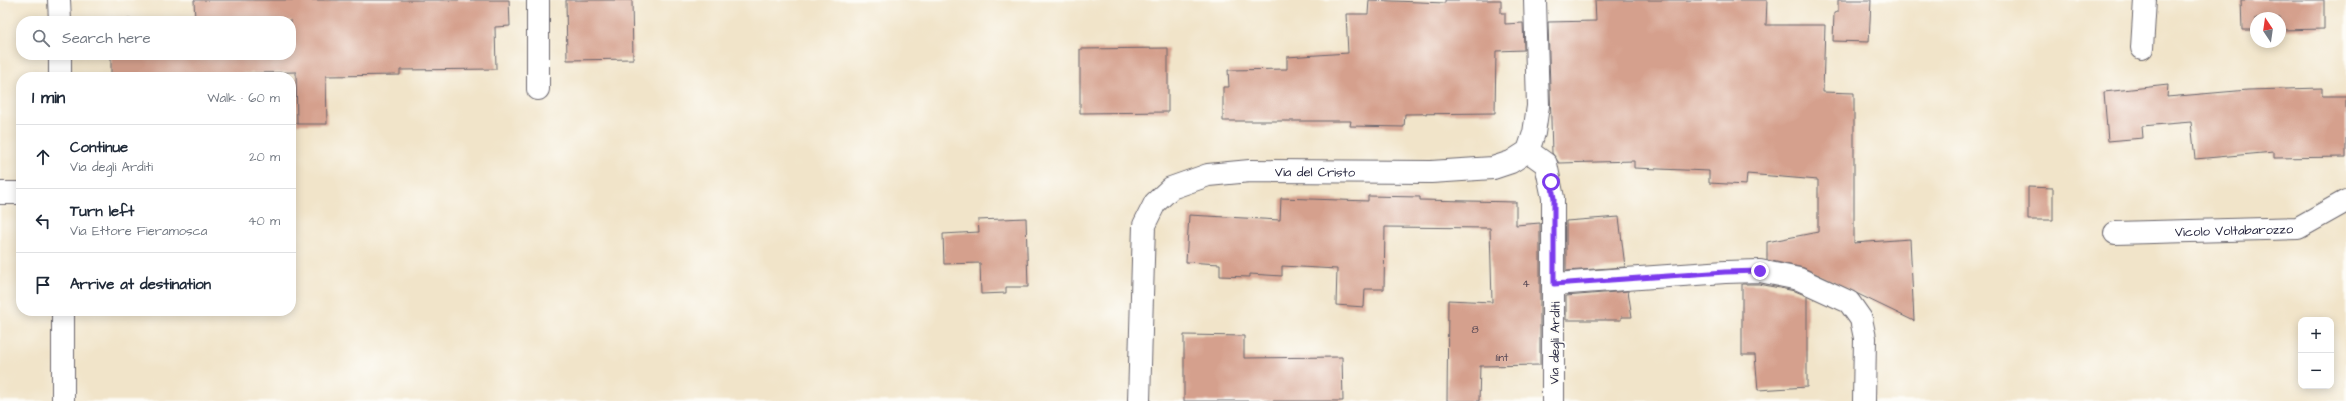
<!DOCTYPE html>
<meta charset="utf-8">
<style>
:root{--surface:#fff;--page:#f6f6f7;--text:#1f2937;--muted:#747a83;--line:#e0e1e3}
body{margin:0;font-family:"Architects Daughter",sans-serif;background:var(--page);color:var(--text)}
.controls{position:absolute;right:12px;bottom:12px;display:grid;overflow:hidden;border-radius:8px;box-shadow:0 2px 10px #0003}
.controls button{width:36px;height:36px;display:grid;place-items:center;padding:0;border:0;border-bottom:1px solid var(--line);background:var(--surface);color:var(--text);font:20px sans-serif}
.compass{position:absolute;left:2250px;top:12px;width:36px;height:36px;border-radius:50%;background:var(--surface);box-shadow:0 2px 10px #0003;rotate:347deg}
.stop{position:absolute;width:12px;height:12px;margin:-9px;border:3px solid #7c3aed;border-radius:50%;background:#fff}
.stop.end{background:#7c3aed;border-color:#fff;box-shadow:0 1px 4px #0008}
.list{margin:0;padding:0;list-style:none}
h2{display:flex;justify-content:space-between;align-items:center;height:52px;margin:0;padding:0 16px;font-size:17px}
h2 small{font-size:13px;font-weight:400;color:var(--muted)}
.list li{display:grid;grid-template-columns:26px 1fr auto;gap:12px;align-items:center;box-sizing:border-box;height:64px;padding:0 16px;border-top:1px solid var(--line)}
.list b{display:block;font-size:15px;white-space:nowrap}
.list p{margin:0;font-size:13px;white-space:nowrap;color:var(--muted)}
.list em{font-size:13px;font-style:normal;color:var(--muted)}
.icon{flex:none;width:22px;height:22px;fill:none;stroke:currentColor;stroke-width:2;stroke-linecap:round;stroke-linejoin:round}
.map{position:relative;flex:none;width:2346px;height:401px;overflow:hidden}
.search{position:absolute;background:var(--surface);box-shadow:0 2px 10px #0003;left:16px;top:16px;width:280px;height:44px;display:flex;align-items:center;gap:10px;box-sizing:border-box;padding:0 14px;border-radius:16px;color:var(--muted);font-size:15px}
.panel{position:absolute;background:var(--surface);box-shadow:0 2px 10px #0003;left:16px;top:72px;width:280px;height:244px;border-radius:16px}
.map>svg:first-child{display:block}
.building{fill:#d5a08d}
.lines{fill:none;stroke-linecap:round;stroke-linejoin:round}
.minor-casing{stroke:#6a666d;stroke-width:24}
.minor{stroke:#fff;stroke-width:22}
.route{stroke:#7c3aed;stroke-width:5}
.labels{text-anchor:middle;stroke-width:4;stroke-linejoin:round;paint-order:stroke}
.number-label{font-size:11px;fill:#4f4250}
.street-label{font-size:13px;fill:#22223b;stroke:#fdfcf7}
</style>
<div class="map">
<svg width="2346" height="401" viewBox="0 0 2346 401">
<rect width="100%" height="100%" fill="#fdfcf7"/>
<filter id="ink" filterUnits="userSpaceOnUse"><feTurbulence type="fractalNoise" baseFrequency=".025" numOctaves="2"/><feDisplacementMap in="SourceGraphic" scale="8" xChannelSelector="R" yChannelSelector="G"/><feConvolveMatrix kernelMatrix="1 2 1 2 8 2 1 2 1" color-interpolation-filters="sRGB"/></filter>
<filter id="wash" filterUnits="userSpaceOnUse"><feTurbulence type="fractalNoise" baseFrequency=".012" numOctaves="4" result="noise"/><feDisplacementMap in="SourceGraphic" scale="16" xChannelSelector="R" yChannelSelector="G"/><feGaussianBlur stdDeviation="0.9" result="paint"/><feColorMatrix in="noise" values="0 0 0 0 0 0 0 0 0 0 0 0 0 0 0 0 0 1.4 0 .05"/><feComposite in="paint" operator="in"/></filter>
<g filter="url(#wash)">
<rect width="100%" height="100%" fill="#f1e4c9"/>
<g id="blocks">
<g class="building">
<polygon points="194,0 509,0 510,26 495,27 496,69 400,70 400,75 326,76 327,124 297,124 296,72 111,77 111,55 291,55 291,21 111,21 111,19 195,20"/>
<polygon points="566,0 632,0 633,59 567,60"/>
<polygon points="1369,0 1445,3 1445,0 1501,0 1501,13 1505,13 1505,24 1523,23 1524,50 1496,51 1495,113 1405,114 1404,127 1350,126 1351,121 1223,121 1223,87 1229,87 1228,70 1287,69 1287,57 1348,53 1346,14 1368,14"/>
<polygon points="1595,0 1767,0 1766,25 1825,25 1823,92 1854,93 1854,243 1910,239 1914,321 1804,268 1767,260 1767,242 1818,232 1818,180 1747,174 1746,185 1709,183 1709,171 1634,168 1634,161 1559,163 1552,153 1548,22 1596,21"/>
<polygon points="1838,0 1871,0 1869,42 1833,41 1834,13 1838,12"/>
<polygon points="2241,0 2324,0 2324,29 2280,30 2280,18 2256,18 2256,30 2242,30"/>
<polygon points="1168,48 1168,112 1080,113 1080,49"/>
<polygon points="2168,85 2167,97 2248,90 2322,88 2322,96 2346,96 2346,157 2274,158 2274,152 2195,159 2191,122 2142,126 2143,138 2108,141 2104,92"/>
<polygon points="2028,187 2053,188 2053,220 2028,220"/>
<polygon points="1368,196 1420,197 1420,200 1516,202 1516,225 1540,223 1540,365 1480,366 1479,401 1447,401 1448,300 1492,302 1490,228 1385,227 1384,289 1365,289 1364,307 1336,305 1337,269 1282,266 1282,276 1250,274 1250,277 1220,276 1220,264 1186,262 1189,215 1280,220 1281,198 1368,201"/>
<polygon points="1619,217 1625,267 1566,271 1566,221"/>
<polygon points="1026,218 1028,287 1006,287 1006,293 981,294 980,263 944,264 943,234 979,232 978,220"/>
<polygon points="1742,284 1759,284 1795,291 1807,296 1807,387 1758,390 1755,355 1742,355"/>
<polygon points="1628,291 1632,317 1621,317 1621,320 1566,320 1566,296"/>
<polygon points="1184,335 1244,336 1244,358 1342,357 1343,401 1184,401"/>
</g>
</g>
</g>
<g filter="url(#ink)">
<use href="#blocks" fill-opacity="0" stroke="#6a666d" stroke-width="1"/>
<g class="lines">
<g class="minor-casing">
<g id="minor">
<polyline points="59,0 60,21"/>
<polyline points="2142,48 2145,0"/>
<polyline points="60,55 60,77"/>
<polyline points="538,89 538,0"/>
<polyline points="1528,151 1546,164 1553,198 1553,401"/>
<polyline points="0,193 21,193"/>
<path id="s1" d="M 2115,233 L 2298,228 L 2346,201"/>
<polyline points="1555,284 1725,272 1760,271 1799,279 1849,302 1861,319 1865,338 1864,401"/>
<polyline points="63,311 63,401"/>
<path id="s2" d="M 1139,401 L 1144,225 L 1155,203 L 1171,188 L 1208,175 L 1250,171 L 1431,172 L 1493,168 L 1511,162 L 1528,151 L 1534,133 L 1538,106 L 1535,0"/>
</g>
</g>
<use href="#minor" class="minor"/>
</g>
</g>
<g class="lines" filter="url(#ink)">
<polyline class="route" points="1551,182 1554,198 1554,284 1725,272 1760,271"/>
</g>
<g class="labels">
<g class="number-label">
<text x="1526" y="287">4</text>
<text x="1475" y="333">8</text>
<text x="1502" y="361">1int</text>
</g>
<g class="street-label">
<text dy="5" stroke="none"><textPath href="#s2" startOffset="369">Via del Cristo</textPath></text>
<text dy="5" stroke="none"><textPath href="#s1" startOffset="119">Vicolo Voltabarozzo</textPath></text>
<text transform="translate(1554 343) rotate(-89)" y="5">Via degli Arditi</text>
</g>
</g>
</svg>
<div class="controls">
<button>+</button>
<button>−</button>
</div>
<svg class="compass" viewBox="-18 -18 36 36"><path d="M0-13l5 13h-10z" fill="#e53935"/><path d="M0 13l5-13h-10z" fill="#747a83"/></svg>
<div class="stop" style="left:1551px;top:182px"></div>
<div class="stop end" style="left:1760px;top:271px"></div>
<div class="search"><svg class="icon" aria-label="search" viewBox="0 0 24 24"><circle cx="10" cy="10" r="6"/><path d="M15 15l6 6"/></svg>Search here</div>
<section class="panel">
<h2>1 min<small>Walk · 60 m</small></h2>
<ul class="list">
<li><svg class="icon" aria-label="ahead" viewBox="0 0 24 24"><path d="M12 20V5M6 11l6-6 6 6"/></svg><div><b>Continue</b><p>Via degli Arditi</p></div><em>20 m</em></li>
<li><svg class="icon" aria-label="left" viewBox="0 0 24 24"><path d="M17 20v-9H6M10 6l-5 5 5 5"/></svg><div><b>Turn left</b><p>Via Ettore Fieramosca</p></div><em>40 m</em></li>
<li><svg class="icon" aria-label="arrive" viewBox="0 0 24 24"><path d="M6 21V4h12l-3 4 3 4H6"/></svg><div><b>Arrive at destination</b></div></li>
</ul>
</section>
</div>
